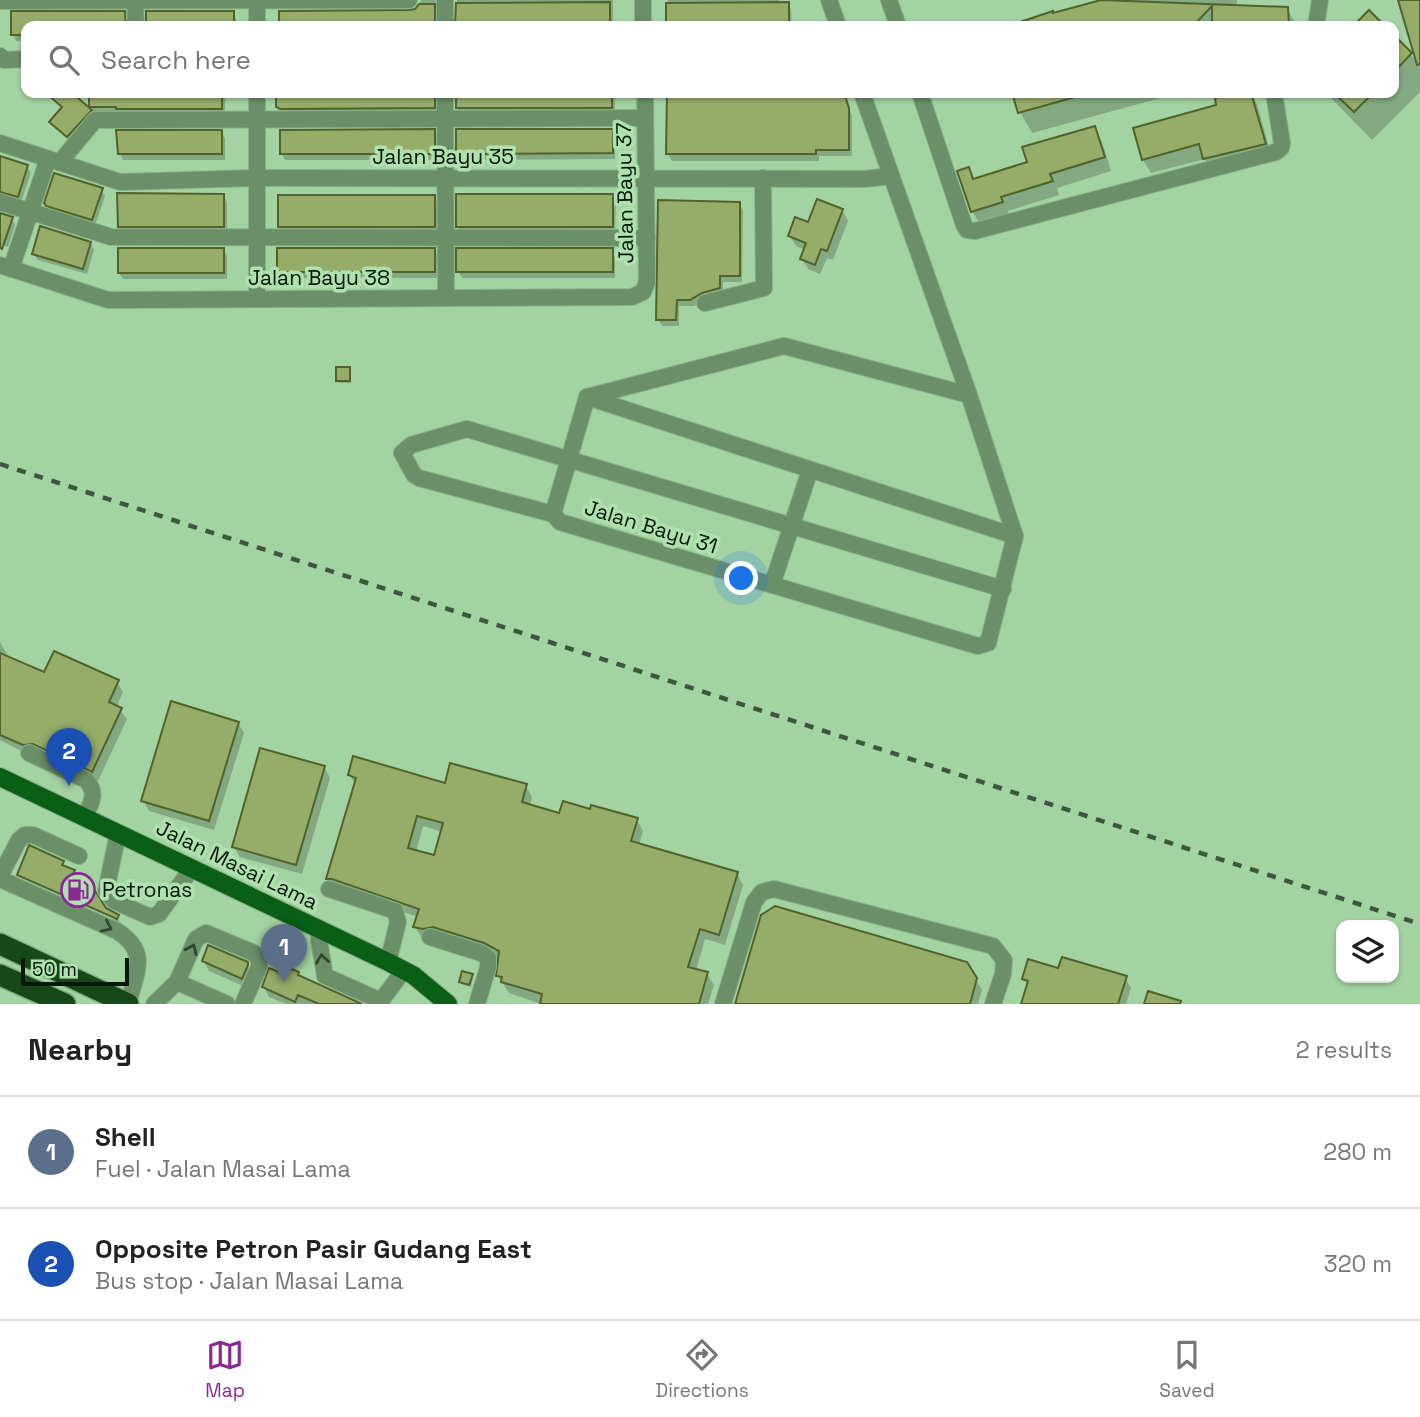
<!DOCTYPE html>
<meta charset="utf-8">
<style>
:root{--surface:#fff;--page:#f2f2f2;--text:#222;--muted:#767676;--line:#e0e0e0;--accent:#892992}
body{margin:0;font-family:"Space Grotesk",sans-serif;background:var(--page);color:var(--text)}
.controls{position:absolute;right:21px;bottom:21px;display:grid;overflow:hidden;border-radius:14px;box-shadow:0 2px 5px #0004}
.controls button{width:63px;height:63px;display:grid;place-items:center;padding:0;border:0;border-bottom:2px solid var(--line);background:var(--surface);color:var(--text);font:35px sans-serif}
.scale{position:absolute;left:21px;bottom:18px;width:108px;box-sizing:border-box;padding-left:7px;border:4px solid #061807;border-top:0;font-size:19px;line-height:24px;white-space:nowrap;color:#061807;-webkit-text-stroke:5px #b1e0b0;paint-order:stroke}
.you{position:absolute;left:742px;top:579px;width:24px;height:24px;margin:-18px;border:5px solid #fff;border-radius:50%;background:#1a73e8;box-shadow:0 0 0 10px #1a73e833}
.badge{display:grid;place-items:center;width:46px;height:46px;border-radius:50%;background:var(--accent);color:#fff;font-size:23px;font-weight:700}
.pin{position:absolute;translate:-50% -58px;filter:drop-shadow(0 2px 4px #0008)}
.pin::after{content:'';position:absolute;top:37px;width:24px;height:21px;background:inherit;clip-path:polygon(0 0,100% 0,50% 100%)}
.list{margin:0;padding:0;list-style:none}
h2{display:flex;justify-content:space-between;align-items:center;height:91px;margin:0;padding:0 28px;font-size:30px}
h2 small{font-size:23px;font-weight:400;color:var(--muted)}
.list li{display:grid;grid-template-columns:46px 1fr auto;gap:21px;align-items:center;box-sizing:border-box;height:112px;padding:0 28px;border-top:2px solid var(--line)}
.list b{display:block;font-size:26px;white-space:nowrap}
.list p{margin:0;font-size:23px;white-space:nowrap;color:var(--muted)}
.list em{font-size:23px;font-style:normal;color:var(--muted)}
.icon{flex:none;width:38px;height:38px;fill:none;stroke:currentColor;stroke-width:2;stroke-linecap:round;stroke-linejoin:round}
.map{position:relative;flex:none;width:1420px;height:1004px;overflow:hidden}
.search{position:absolute;background:var(--surface);box-shadow:0 2px 5px #0004;left:21px;right:21px;top:21px;height:77px;display:flex;align-items:center;gap:18px;box-sizing:border-box;padding:0 24px;border-radius:14px;color:var(--muted);font-size:26px}
.sheet{height:315px;background:var(--surface)}
nav{display:flex;justify-content:space-around;align-items:center;box-sizing:border-box;height:98px;border-top:2px solid var(--line);background:var(--surface);font-size:19px;color:var(--muted)}
nav a{display:grid;justify-items:center;gap:4px}
nav .on{color:var(--accent)}
.map>svg:first-child{display:block}
.shadow{fill:#0003;fill-rule:evenodd}
.building{fill:#96ad6a;stroke:#51622b;stroke-width:2;fill-rule:evenodd}
.lines{fill:none;stroke-linecap:round;stroke-linejoin:round}
.minor-casing{stroke:#88b187;stroke-width:18}
.major-casing{stroke:#88b187;stroke-width:20}
.highway-casing{stroke:#88b187;stroke-width:24}
.minor{stroke:#6a8f69;stroke-width:16}
.major{stroke:#095f16;stroke-width:18}
.highway{stroke:#164819;stroke-width:21}
.rail{stroke:#3c583c;stroke-width:4.5;stroke-dasharray:9 9;stroke-linecap:butt}
.oneway{stroke:#2e482e}
.labels{text-anchor:middle;stroke-width:7;stroke-linejoin:round;paint-order:stroke}
.street-label{font-size:21px;fill:#061807;stroke:#b1e0b0}
.poi-label{font-size:21px;fill:#061807;stroke:#b1e0b0;text-anchor:start}
</style>
<div class="map">
<svg width="1420" height="1004" viewBox="0 0 1420 1004">
<rect width="100%" height="100%" fill="#a4d3a3"/>
<g class="shadow">
<polygon points="421,0 441,0 437,26 281,26 281,13 409,12 419,7"/>
<rect x="457" y="0" width="156" height="26"/>
<polygon points="668,0 779,0 779,4 788,4 791,10 792,26 668,26"/>
<polygon points="1107,0 1237,0 1237,6 1287,9 1297,26 1024,26"/>
<polygon points="1420,0 1420,92 1372,140 1326,93 1394,93 1394,37 1419,64 1400,1"/>
<polygon points="13,13 124,13 128,26 26,26 26,41 16,41 13,34"/>
<polygon points="148,13 233,13 236,19 236,26 148,26"/>
<polygon points="55,93 69,93 92,113 94,118 72,142 55,128 52,122 63,109 52,96"/>
<polygon points="91,93 225,93 225,115 94,113 91,106"/>
<polygon points="278,93 442,93 437,114 282,113 278,106"/>
<polygon points="456,93 615,93 615,114 461,114 457,108"/>
<polygon points="668,93 844,93 852,116 852,156 819,156 819,161 672,161 668,154"/>
<polygon points="1014,93 1179,93 1032,133 1020,112"/>
<polygon points="1241,93 1250,93 1257,104 1272,158 1213,173 1205,159 1151,173 1143,160 1135,129 1218,106 1217,100"/>
<polygon points="1094,128 1102,142 1111,171 1057,188 1059,195 1008,211 1009,216 980,225 972,211 968,169 974,179 1029,163"/>
<polygon points="612,130 615,137 615,159 461,160 458,153"/>
<polygon points="434,131 437,137 438,160 285,160 282,154"/>
<polygon points="221,132 225,138 225,160 123,160 120,154"/>
<polygon points="0,158 27,167 31,173 21,202 0,199"/>
<polygon points="101,190 105,196 95,226 52,212 46,202"/>
<polygon points="223,195 227,202 227,233 123,232 119,226"/>
<polygon points="612,195 616,202 615,233 462,233 458,227"/>
<polygon points="434,197 438,203 438,233 284,233 280,226"/>
<polygon points="739,204 743,210 742,282 723,282 723,295 705,299 694,306 679,306 679,326 662,326 658,319"/>
<polygon points="842,210 848,221 833,260 827,258 820,274 808,269 802,259 805,250 796,246 790,236 809,224"/>
<polygon points="0,214 12,218 15,225 8,247 0,244"/>
<polygon points="90,243 94,250 87,274 38,260 34,254"/>
<polygon points="223,249 227,256 227,279 123,279 119,273"/>
<polygon points="434,250 438,256 438,278 283,278 279,272"/>
<polygon points="612,250 615,257 615,278 462,278 458,271"/>
<polygon points="349,369 351,383 339,383 337,381"/>
<polygon points="0,642 10,659 45,675 117,682 123,692 117,706 127,719 98,781 40,753 29,755 0,740"/>
<polygon points="238,723 244,733 214,830 149,811 143,800"/>
<polygon points="324,767 330,778 302,874 240,857 234,847"/>
<path d="M 350,775 L 446,785 L 526,786 L 532,797 L 530,806 L 561,816 L 637,820 L 643,831 L 639,845 L 737,874 L 743,885 L 725,945 L 705,939 L 696,971 L 707,974 L 714,985 L 708,1004 L 541,1004 L 509,993 L 498,976 L 500,958 L 422,938 L 415,927 L 418,917 L 340,890 L 334,890 L 328,879 L 356,786 ZM 423,826 L 443,832 L 435,858 L 416,852 Z"/>
<polygon points="62,862 66,868 74,871 79,880 90,885 105,909 117,916 122,927 24,884 21,879 113,920 113,916 19,874"/>
<polygon points="204,961 246,963 253,974 248,988 209,971"/>
<polygon points="966,963 982,990 978,1004 737,1004"/>
<polygon points="1060,971 1125,978 1131,988 1126,1004 1023,1004 1029,986 1024,978"/>
<polygon points="280,974 298,974 301,978 358,1004 286,1004 269,997 264,987"/>
<polygon points="472,976 473,978 471,987 462,984 461,982"/>
</g>
<g class="building">
<polygon points="1101,0 1288,7 1289,26 1212,26 1212,6 1193,26 1014,26 1014,24 1053,11 1053,13"/>
<polygon points="1398,0 1420,0 1420,64 1417,65"/>
<polygon points="610,2 610,26 455,26 456,3"/>
<polygon points="789,2 789,26 666,26 666,3"/>
<polygon points="419,4 435,4 435,26 279,26 279,11 409,10 415,9"/>
<polygon points="1369,10 1385,26 1353,26"/>
<polygon points="11,11 125,11 126,26 26,26 26,35 11,35"/>
<rect x="146" y="11" width="88" height="15"/>
<polygon points="1394,35 1412,53 1394,72"/>
<polygon points="46,93 72,93 92,110 67,137 49,122 62,107"/>
<polygon points="89,93 222,93 222,109 116,109 116,107 89,107"/>
<polygon points="276,93 435,93 435,108 280,109 276,107"/>
<rect x="456" y="93" width="156" height="15"/>
<polygon points="667,93 844,93 849,108 849,150 816,150 816,154 666,154"/>
<polygon points="1012,93 1079,93 1079,96 1018,113"/>
<polygon points="1235,93 1251,93 1266,144 1203,159 1199,144 1142,160 1133,128 1216,105 1215,98"/>
<polygon points="1334,93 1373,93 1354,112"/>
<polygon points="1095,126 1105,157 1050,174 1053,181 1001,197 1003,202 971,212 957,171 969,167 973,179 1027,162 1022,147"/>
<polygon points="435,129 435,154 280,154 280,130"/>
<polygon points="456,129 613,129 613,153 456,154"/>
<polygon points="116,130 222,130 222,154 118,154"/>
<polygon points="0,156 28,165 18,197 0,192"/>
<polygon points="54,173 103,188 92,220 46,206 44,203"/>
<polygon points="117,193 224,194 224,227 118,227"/>
<rect x="456" y="194" width="157" height="33"/>
<rect x="278" y="195" width="157" height="32"/>
<polygon points="817,199 843,209 827,251 821,249 815,265 800,259 806,243 788,236 795,217 808,222"/>
<polygon points="658,200 740,202 740,276 720,276 720,288 702,293 690,300 677,300 676,320 656,320"/>
<polygon points="0,213 13,217 2,249 0,248"/>
<polygon points="40,226 91,242 83,269 32,254"/>
<rect x="118" y="248" width="106" height="25"/>
<rect x="277" y="248" width="158" height="24"/>
<rect x="456" y="248" width="157" height="24"/>
<rect x="336" y="367" width="14" height="14"/>
<polygon points="54,651 119,680 109,702 122,708 92,772 33,744 23,745 0,735 0,653 44,672"/>
<polygon points="171,701 239,722 209,821 141,801"/>
<polygon points="260,748 325,766 296,865 232,847"/>
<path d="M 353,756 L 445,783 L 450,763 L 527,784 L 522,802 L 559,813 L 563,801 L 590,809 L 591,805 L 638,818 L 631,841 L 738,872 L 719,935 L 700,929 L 688,967 L 708,972 L 699,1004 L 540,1004 L 542,994 L 501,982 L 502,977 L 496,976 L 499,951 L 484,943 L 433,927 L 423,929 L 413,927 L 419,909 L 332,879 L 326,879 L 356,778 L 348,775 ZM 417,816 L 443,823 L 434,855 L 408,848 Z"/>
<polygon points="29,845 64,861 62,865 75,870 72,876 91,884 89,890 96,892 106,908 119,915 117,919 17,875"/>
<polygon points="775,906 967,962 977,978 970,1004 735,1004 761,915"/>
<polygon points="208,945 248,962 248,965 242,979 202,961"/>
<polygon points="1062,957 1127,976 1118,1004 1021,1004 1028,981 1022,979 1028,959 1058,968"/>
<polygon points="283,965 299,972 298,975 362,1004 319,1004 298,995 295,1002 262,987 269,968 279,972"/>
<polygon points="462,971 473,974 469,985 459,982"/>
<polygon points="1148,991 1181,1001 1180,1004 1144,1004"/>
</g>
<g class="lines">
<g class="minor-casing">
<g id="minor">
<polyline points="135,0 136,26"/>
<polyline points="445,0 445,26"/>
<polyline points="643,0 643,26"/>
<polyline points="829,0 838,26"/>
<polyline points="889,0 898,26"/>
<polyline points="0,1 409,0"/>
<polyline points="257,26 257,0"/>
<polyline points="1316,26 1320,0"/>
<polyline points="0,56 4,60 26,59"/>
<polyline points="445,93 446,298"/>
<polyline points="862,93 969,395 1015,536 988,643 978,646 560,522 553,514 587,397 784,346 969,395"/>
<polyline points="920,93 964,225 967,230 975,231 1276,152 1281,148 1282,143 1274,93"/>
<polyline points="0,143 120,182 258,178 864,179 891,176"/>
<polyline points="60,162 95,120 645,118"/>
<polyline points="0,202 111,237 647,238"/>
<polyline points="0,265 108,300 632,297 643,292 647,282 645,93"/>
<polyline points="11,269 48,159"/>
<polyline points="257,299 257,93"/>
<polyline points="705,303 764,288 763,178"/>
<polyline points="587,397 1015,536"/>
<polyline points="553,514 419,478 414,475 402,453 411,445 467,429 1003,589"/>
<polyline points="772,585 810,470"/>
<path d="M 29,753 L 86,780 C 98,793 91,803 85,817"/>
<polyline points="118,833 106,891 114,901 150,917 159,914 192,868"/>
<polyline points="0,876 19,840 25,835 33,835 79,856"/>
<path d="M 0,879 L 117,931 C 150,952 136,972 128,1004"/>
<polyline points="329,889 395,911 398,922 388,962"/>
<polyline points="319,929 319,940 325,976 381,1001 404,970"/>
<polyline points="430,937 481,953 488,958 488,967 477,1004"/>
<polyline points="177,982 227,1004"/>
<polyline points="154,1004 177,982 196,939 206,933 254,953 259,959 259,967 243,1004"/>
<polyline points="723,1004 754,902 762,892 774,889 993,946 1004,960 1003,974 993,1004"/>
</g>
</g>
<g class="major-casing">
<polyline id="major" points="0,777 388,962 413,975 448,1004"/>
</g>
<g class="highway-casing">
<g id="highway">
<polyline points="0,944 128,1004"/>
<polyline points="0,975 65,1004"/>
</g>
</g>
<use href="#minor" class="minor"/>
<use href="#major" class="major"/>
<use href="#highway" class="highway"/>
<polyline class="rail" points="0,464 1420,924"/>
</g>
<defs><path id="oneway-chevron" d="M-2-3.5L2.5 0L-2 3.5" fill="none" stroke-width="1.6" stroke-linecap="round" stroke-linejoin="round" transform="scale(1.75)"/></defs>
<g class="oneway">
<use href="#oneway-chevron" transform="translate(107 927) rotate(25)"/>
<use href="#oneway-chevron" transform="translate(192 949) rotate(-66)"/>
<use href="#oneway-chevron" transform="translate(322 959) rotate(-98)"/>
</g>
<defs>
<g id="fuel-ring" transform="scale(1.75)"><circle r="9.5" fill="#b1e0b0" stroke="#892992" stroke-width="1.5"/><path d="M-5.5-6h7V0h2V4h1.3V-2.5L3-4.5l.8-.8L6-3V5H2.5V1h-1V6h-7ZM-4.2-4.7v3.2H.2V-4.7Z" fill="#892992"/></g>
</defs>
<g fill-rule="evenodd">
<use href="#fuel-ring" x="78" y="890"/>
</g>
<g class="labels">
<g class="street-label">
<text x="443" y="164">Jalan Bayu 35</text>
<text transform="translate(625 193) rotate(-91)" y="7">Jalan Bayu 37</text>
<text x="319" y="285">Jalan Bayu 38</text>
<text transform="translate(651 527) rotate(17)" y="7">Jalan Bayu 31</text>
<text transform="translate(237 865) rotate(26)" y="7">Jalan Masai Lama</text>
</g>
<g class="poi-label">
<text x="102" y="897">Petronas</text>
</g>
</g>
</svg>
<div class="controls">
<button><svg class="icon" aria-label="layers" viewBox="0 0 24 24"><path d="M12 4l9 5-9 5-9-5zM3 14l9 5 9-5"/></svg></button>
</div>
<div class="scale">50 m</div>
<div class="you"></div>
<div class="pin badge" style="left:284px;top:982px;background:#5c6f8a">1</div>
<div class="pin badge" style="left:69px;top:786px;background:#1a4fb4">2</div>
<div class="search"><svg class="icon" aria-label="search" viewBox="0 0 24 24"><circle cx="10" cy="10" r="6"/><path d="M15 15l6 6"/></svg>Search here</div>
</div>
<section class="sheet">
<h2>Nearby<small>2 results</small></h2>
<ul class="list">
<li><span class="badge" style="background:#5c6f8a">1</span><div><b>Shell</b><p>Fuel · Jalan Masai Lama</p></div><em>280 m</em></li>
<li><span class="badge" style="background:#1a4fb4">2</span><div><b>Opposite Petron Pasir Gudang East</b><p>Bus stop · Jalan Masai Lama</p></div><em>320 m</em></li>
</ul>
</section>
<nav>
<a class="on"><svg class="icon" aria-label="map" viewBox="0 0 24 24"><path d="M3 6l6-2 6 2 6-2v14l-6 2-6-2-6 2zM9 4v14M15 6v14"/></svg>Map</a>
<a><svg class="icon" aria-label="directions" viewBox="0 0 24 24"><path d="M12 3l9 9-9 9-9-9zM9 14v-3h6M13 9l2 2-2 2"/></svg>Directions</a>
<a><svg class="icon" aria-label="saved" viewBox="0 0 24 24"><path d="M7 4h10v16l-5-4-5 4z"/></svg>Saved</a>
</nav>
